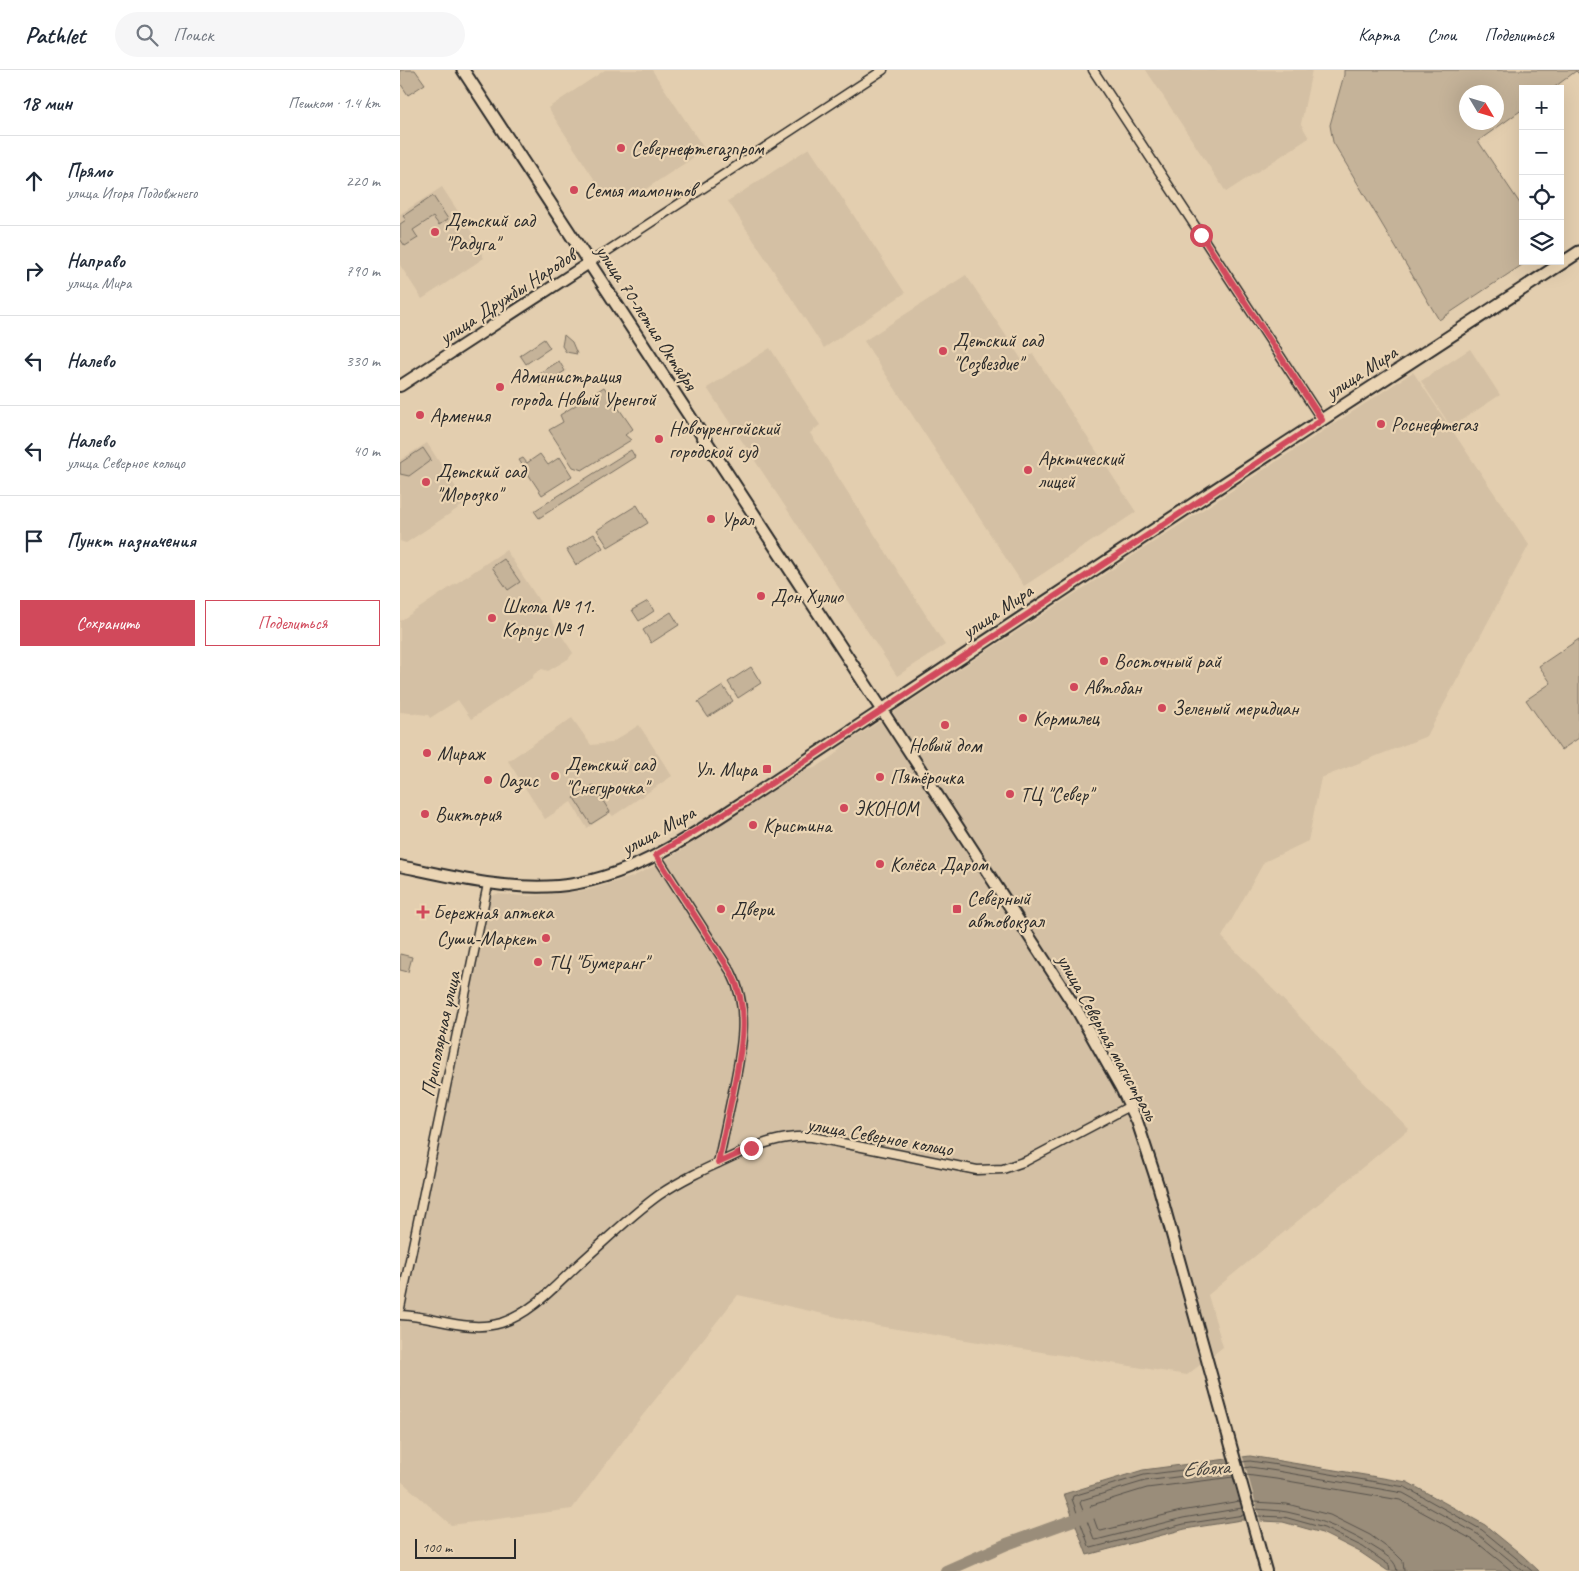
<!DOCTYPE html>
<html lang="ru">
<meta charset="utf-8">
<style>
:root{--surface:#fff;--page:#f6f6f7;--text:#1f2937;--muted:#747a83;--line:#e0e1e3;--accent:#d1495b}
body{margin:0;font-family:Caveat,sans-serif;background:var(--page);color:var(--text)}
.controls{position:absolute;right:15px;top:15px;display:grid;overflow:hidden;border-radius:0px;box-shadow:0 5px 20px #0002}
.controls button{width:45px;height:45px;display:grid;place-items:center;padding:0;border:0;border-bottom:1px solid var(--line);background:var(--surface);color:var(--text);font:25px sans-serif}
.compass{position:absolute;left:1059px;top:15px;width:45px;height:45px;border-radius:50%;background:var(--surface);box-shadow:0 5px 20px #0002;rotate:128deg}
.scale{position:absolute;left:15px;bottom:12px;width:101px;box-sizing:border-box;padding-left:5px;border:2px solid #2b2b2b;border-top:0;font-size:14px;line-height:18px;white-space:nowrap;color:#2b2b2b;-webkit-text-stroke:4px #ebd5b4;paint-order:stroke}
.stop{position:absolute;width:15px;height:15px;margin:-11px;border:4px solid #d1495b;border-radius:50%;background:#fff}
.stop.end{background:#d1495b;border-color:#fff;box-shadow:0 1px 5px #0008}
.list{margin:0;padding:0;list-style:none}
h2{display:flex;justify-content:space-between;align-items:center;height:65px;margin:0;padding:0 20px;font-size:21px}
h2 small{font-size:16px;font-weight:400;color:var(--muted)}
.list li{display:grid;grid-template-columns:32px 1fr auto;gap:15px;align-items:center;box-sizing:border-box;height:90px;padding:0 20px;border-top:1px solid var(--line)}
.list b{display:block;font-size:19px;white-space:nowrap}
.list p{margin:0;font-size:16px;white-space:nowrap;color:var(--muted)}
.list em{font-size:16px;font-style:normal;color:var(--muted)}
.actions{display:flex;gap:10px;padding:15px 20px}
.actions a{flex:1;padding:11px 0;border:1px solid var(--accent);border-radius:0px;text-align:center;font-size:18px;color:var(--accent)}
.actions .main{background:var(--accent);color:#fff}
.icon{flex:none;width:28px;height:28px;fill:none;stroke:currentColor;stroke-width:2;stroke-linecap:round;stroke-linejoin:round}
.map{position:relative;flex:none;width:1179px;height:1501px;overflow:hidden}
header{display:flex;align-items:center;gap:30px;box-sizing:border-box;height:70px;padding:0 25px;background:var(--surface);border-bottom:1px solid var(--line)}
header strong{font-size:24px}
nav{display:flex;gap:28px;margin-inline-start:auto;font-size:18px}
.search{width:350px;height:45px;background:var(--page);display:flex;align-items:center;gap:12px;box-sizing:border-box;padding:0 18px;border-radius:28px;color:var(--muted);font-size:19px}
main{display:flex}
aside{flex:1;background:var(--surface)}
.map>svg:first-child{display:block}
.built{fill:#d4c0a4}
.green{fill:#c5b399;stroke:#786f62;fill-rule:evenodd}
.water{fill:#9a8d7a;stroke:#6e665a}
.pier{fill:#e3ceaf}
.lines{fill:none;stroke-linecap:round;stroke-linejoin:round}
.shore{stroke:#57524b;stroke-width:1}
.river{stroke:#9a8d7a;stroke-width:12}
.minor-casing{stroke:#2b2b2b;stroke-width:11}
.tertiary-casing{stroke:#2b2b2b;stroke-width:14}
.secondary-casing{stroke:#2b2b2b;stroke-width:15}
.minor{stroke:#ebd5b4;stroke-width:8}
.tertiary{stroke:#ebd5b4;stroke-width:10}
.secondary{stroke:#ebd5b4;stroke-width:11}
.route{stroke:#d1495b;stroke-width:6}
.poi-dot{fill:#d1495b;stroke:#ebd5b4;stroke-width:2}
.labels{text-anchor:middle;stroke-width:4.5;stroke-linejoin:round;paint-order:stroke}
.poi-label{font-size:20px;fill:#2b2b2b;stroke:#ebd5b4;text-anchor:start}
.street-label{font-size:20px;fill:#2b2b2b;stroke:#ebd5b4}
.water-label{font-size:21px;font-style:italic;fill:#47443f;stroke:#ebd5b4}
</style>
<header>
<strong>Pathlet</strong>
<div class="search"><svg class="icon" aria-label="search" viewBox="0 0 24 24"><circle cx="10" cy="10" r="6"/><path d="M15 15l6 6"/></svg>Поиск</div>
<nav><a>Карта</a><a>Слои</a><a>Поделиться</a></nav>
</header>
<main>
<aside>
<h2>18 мин<small>Пешком · 1.4 km</small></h2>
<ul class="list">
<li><svg class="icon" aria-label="ahead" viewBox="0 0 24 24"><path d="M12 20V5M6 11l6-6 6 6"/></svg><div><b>Прямо</b><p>улица Игоря Подовжнего</p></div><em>220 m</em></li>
<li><svg class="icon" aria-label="right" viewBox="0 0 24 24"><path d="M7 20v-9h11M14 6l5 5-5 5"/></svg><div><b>Направо</b><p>улица Мира</p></div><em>790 m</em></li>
<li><svg class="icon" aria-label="left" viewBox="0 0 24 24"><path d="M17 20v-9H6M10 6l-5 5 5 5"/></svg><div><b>Налево</b></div><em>330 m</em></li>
<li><svg class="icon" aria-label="left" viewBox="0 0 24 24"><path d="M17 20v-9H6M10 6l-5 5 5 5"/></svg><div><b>Налево</b><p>улица Северное кольцо</p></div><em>40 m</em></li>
<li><svg class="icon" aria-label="arrive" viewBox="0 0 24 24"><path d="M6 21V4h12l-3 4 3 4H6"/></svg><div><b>Пункт назначения</b></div></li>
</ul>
<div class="actions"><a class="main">Сохранить</a><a>Поделиться</a></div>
</aside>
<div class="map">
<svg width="1179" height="1501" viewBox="0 0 1179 1501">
<rect width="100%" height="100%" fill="#e3ceaf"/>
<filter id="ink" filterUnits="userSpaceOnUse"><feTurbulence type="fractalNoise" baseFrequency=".02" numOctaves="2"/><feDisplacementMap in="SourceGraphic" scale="10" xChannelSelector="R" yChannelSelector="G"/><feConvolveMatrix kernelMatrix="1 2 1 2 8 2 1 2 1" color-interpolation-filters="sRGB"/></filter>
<g filter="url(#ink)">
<g class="built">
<polygon points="205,0 252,0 305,80 235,126 200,118 148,38"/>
<polygon points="746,0 912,0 901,54 909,68 826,122"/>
<polygon points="409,78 505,223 424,278 328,131"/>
<polygon points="42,117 82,178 80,181 84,188 22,229 0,195 0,144"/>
<polygon points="566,205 622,290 633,284 736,442 624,516 464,271"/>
<polygon points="370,278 420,355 410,363 545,575 497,606 307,318"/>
<polygon points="1070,279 1100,325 1051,357 1021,311"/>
<polygon points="1013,302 1129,475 1027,666 921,708 908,771 864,792 822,867 1009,1059 808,1225 823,1277 787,1305 478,1256 338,1225 235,1355 172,1439 51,1455 0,1410 0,1255 55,989 59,982 61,970 61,962 91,826 97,824 125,826 144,825 188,820 232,807 268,789 402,702 417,697 434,685 444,675"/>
<polygon points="27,373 66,433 6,473 0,471 0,390"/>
<polygon points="106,480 173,583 168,589 148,601 142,599 134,604 132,608 71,649 58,630 30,648 28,645 0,642 0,551"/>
<polygon points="172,648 191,675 211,673 239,655 272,706 213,746 210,743 187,758 171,732 145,749 108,691"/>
</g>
<g class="green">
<polygon points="0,0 15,0 25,14 8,25 0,13"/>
<path d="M 944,0 L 1179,0 L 1179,4 L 1176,1 L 1152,19 L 1123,19 L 1123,39 L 1078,71 L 1123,138 L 1123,191 L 1128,191 L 1039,250 L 933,72 L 930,55 L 944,5 ZM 1066,22 L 1096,22 L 1096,52 L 1066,52 Z"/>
<polygon points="33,126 48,149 39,155 33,147 13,160 18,168 5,176 0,169 0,154 6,150 3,146"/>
<polygon points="164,265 172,272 177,284 166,282 162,276"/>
<polygon points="144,269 150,278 126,294 120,285"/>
<polygon points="159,291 165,301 140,316 134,307"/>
<polygon points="204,317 233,359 225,365 231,370 182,400 173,397 149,360 163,352 160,345"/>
<polygon points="23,378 31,390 9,406 0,404 0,393"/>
<polygon points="231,380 235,387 139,448 134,441"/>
<polygon points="140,384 148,395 160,387 172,406 142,425 119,390 123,388 127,393"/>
<polygon points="237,435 248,453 208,477 197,460"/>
<polygon points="194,464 203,478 176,495 167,480"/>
<polygon points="104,489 120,512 108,520 92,497"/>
<polygon points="248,531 254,541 239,551 232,540"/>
<polygon points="271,542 279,555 251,573 243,560"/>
<polygon points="1179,569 1179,668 1161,680 1126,630 1151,613 1139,596"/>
<polygon points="351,597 361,613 338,628 328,612"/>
<polygon points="323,616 333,631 308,647 298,632"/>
<polygon points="193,715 210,742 191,754 174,728"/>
<polygon points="0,884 12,887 8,902 0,900"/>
</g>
<polygon class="water" points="850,1386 1007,1412 1085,1455 1123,1486 1139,1501 988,1501 960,1482 922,1463 883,1452 841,1450 785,1459 687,1485 664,1424 743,1400"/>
<polygon class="pier" points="842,1384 861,1453 845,1452 827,1386"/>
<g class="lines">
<g class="shore">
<polyline points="842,1392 850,1391 878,1395 1005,1417 1082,1460 1132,1501"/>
<polyline points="830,1394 744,1405 673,1426 672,1429 689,1476 691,1478 784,1454 844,1445"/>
<polyline points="844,1398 850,1397 877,1401 1003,1423 1079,1465 1123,1501"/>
<polyline points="831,1400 745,1411 682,1430 680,1433 694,1469 696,1470 783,1448 842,1438"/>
<polyline points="846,1405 876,1409 1000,1430 1075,1471 1112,1501"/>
<polyline points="833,1407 747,1418 692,1435 690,1438 698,1460 701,1461 781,1441 840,1431"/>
<polyline points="853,1432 887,1434 930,1445 970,1465 996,1484 1003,1491 1004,1501"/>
<path d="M 855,1439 C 865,1440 877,1440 887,1442 C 920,1449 951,1462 980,1481 C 988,1487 996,1491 997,1501"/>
<polyline points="857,1446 884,1447 924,1458 963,1477 989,1495 990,1501"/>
</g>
<polyline class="river" points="546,1501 607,1474 690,1444"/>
<g class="minor-casing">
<g id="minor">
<polyline points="693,0 922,350"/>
<polyline points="189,193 483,0"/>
<path d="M 256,785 L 331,902 C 351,940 341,982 333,1022 C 328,1045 323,1069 318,1093"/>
<polyline points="0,1238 88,814"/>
<path d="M 0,1245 C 34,1246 67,1263 101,1253 C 132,1243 156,1215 179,1194 C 205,1171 231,1145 259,1125 C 281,1110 305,1099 329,1088 C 356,1075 382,1065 412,1067 L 577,1100 L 603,1099 L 626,1091 L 730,1036"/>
</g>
</g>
<g class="tertiary-casing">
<g id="tertiary">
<polyline points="0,316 189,193"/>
<path d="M 0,796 C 52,807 104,820 158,816 C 232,809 294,764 355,724 C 397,696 439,668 482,640 L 677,940 L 721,1018 L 737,1051 L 759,1118 L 866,1501"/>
</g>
</g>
<g class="secondary-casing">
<polyline id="secondary" points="63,0 482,640 816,419 1179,182"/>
</g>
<use href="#minor" class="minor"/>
<use href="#tertiary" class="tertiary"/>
<use href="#secondary" class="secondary"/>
</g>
</g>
<g class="lines" filter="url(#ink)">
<path class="route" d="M 351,1078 L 318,1093 C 323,1069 328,1045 333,1022 C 341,981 351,940 331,902 L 256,785 L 343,732 L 922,350 L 801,165"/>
</g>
<g class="poi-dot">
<circle cx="221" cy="78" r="5"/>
<circle cx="174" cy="120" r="5"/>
<circle cx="35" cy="162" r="5"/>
<circle cx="543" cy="281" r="5"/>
<circle cx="100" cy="317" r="5"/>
<circle cx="20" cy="345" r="5"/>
<circle cx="981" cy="354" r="5"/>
<circle cx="259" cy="369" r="5"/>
<circle cx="628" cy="400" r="5"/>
<circle cx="26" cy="412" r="5"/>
<circle cx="311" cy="449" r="5"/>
<circle cx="361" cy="526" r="5"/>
<circle cx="92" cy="548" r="5"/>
<circle cx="704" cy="591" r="5"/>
<circle cx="674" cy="617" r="5"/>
<circle cx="762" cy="638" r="5"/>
<circle cx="623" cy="648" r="5"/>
<circle cx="545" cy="655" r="5"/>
<circle cx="27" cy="683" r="5"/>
<rect x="362" y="694" width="10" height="10" rx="2.5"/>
<circle cx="155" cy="706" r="5"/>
<circle cx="480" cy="707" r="5"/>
<circle cx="88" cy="710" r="5"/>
<circle cx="610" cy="724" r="5"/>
<circle cx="444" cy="738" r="5"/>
<circle cx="25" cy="744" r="5"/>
<circle cx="353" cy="755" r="5"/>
<circle cx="480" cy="794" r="5"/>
<circle cx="321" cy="839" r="5"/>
<rect x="552" y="834" width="10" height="10" rx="2.5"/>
<path d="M20.5 834.5h5v5h5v5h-5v5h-5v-5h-5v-5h5z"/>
<circle cx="146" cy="868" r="5"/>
<circle cx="138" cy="892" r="5"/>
</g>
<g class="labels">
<g class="poi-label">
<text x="231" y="85">Севернефтегазпром</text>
<text x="184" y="127">Семья мамонтов</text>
<text x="45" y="157">Детский сад<tspan x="45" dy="23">"Радуга"</tspan></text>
<text x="553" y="277">Детский сад<tspan x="553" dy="23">"Созвездие"</tspan></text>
<text x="110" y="313">Администрация<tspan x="110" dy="23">города Новый Уренгой</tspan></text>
<text x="30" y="352">Армения</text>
<text x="991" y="361">Роснефтегаз</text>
<text x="269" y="365">Новоуренгойский<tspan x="269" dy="23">городской суд</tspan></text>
<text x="638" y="395">Арктический<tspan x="638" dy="23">лицей</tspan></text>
<text x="36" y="408">Детский сад<tspan x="36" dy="23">"Морозко"</tspan></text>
<text x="321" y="456">Урал</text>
<text x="371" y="533">Дон Хулио</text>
<text x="102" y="543">Школа № 11.<tspan x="102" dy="23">Корпус № 1</tspan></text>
<text x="714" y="598">Восточный рай</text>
<text x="684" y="624">Автобан</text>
<text x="772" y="645">Зеленый меридиан</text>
<text x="633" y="655">Кормилец</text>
<text x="545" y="682" text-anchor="middle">Новый дом</text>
<text x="37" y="690">Мираж</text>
<text x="165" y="701">Детский сад<tspan x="165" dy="23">"Снегурочка"</tspan></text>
<text x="357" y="706" text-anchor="end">Ул. Мира</text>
<text x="490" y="714">Пятёрочка</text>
<text x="98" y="717">Оазис</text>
<text x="620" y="731">ТЦ "Север"</text>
<text x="454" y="745">ЭКОНОМ</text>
<text x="35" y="751">Виктория</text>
<text x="363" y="762">Кристина</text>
<text x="490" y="801">Колёса Даром</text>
<text x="567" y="835">Северный<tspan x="567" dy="23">автовокзал</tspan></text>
<text x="331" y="846">Двери</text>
<text x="33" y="849">Бережная аптека</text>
<text x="136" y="875" text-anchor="end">Суши-Маркет</text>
<text x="148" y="899">ТЦ "Бумеранг"</text>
</g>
<g class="street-label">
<text transform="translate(107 226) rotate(-33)" y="7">улица Дружбы Народов</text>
<text transform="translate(247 247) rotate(57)" y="7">улица 70-летия Октября</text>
<text transform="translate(961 302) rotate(-33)" y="7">улица Мира</text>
<text transform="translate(597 541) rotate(-34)" y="7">улица Мира</text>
<text transform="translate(258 760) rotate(-29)" y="7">улица Мира</text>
<text transform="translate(40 964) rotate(-78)" y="7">Приполярная улица</text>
<text transform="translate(708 967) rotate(61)" y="7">улица Северная магистраль</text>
<text transform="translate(480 1066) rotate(10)" y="7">улица Северное кольцо</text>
</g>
<g class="water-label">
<text transform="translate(806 1398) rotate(-4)" y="7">Евояха</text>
</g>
</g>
</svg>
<div class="controls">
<button>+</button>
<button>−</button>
<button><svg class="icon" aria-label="locate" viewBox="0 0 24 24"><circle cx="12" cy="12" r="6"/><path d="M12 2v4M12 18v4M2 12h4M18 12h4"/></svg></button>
<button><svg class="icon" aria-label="layers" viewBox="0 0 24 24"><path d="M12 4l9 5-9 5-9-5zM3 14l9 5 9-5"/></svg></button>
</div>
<svg class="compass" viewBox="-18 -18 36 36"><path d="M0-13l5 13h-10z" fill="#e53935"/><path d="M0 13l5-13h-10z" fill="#747a83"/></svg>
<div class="scale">100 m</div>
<div class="stop" style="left:801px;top:165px"></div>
<div class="stop end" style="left:351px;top:1078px"></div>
</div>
</main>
